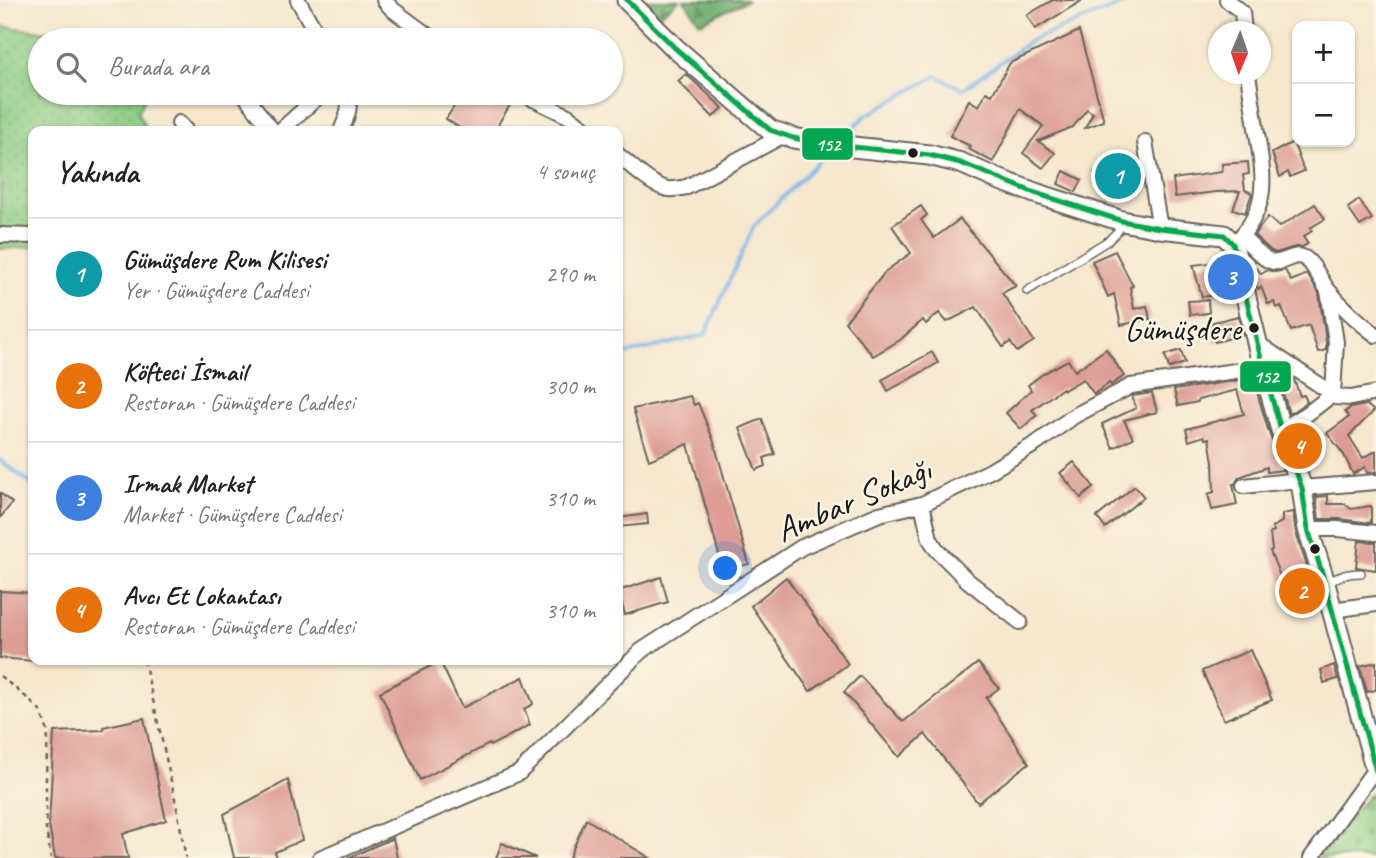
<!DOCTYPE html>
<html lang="tr">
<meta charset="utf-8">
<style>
:root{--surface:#fff;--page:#f2f2f2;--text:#222;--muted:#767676;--line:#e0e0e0;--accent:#c8321e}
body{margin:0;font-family:Caveat,sans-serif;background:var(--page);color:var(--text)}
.controls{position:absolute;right:21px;top:21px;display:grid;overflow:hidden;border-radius:14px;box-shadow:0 2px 5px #0004}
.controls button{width:63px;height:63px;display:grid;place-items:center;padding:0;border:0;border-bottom:2px solid var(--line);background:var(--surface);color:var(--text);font:35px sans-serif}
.compass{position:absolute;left:1208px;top:21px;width:63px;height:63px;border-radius:50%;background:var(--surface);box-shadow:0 2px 5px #0004;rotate:182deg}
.you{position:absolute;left:726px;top:569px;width:24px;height:24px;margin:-18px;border:5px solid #fff;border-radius:50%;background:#1a73e8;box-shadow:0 0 0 10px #1a73e833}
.badge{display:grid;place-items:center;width:46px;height:46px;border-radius:50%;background:var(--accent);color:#fff;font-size:23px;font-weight:700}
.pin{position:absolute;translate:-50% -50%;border:4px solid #fff;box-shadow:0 2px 7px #0006}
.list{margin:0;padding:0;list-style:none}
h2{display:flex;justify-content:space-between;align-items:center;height:91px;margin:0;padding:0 28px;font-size:30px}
h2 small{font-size:23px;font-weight:400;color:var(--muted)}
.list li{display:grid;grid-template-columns:46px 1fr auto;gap:21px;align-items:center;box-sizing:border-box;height:112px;padding:0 28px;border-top:2px solid var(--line)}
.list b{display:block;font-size:26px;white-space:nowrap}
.list p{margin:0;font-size:23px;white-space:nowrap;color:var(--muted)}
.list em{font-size:23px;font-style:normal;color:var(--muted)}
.icon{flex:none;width:38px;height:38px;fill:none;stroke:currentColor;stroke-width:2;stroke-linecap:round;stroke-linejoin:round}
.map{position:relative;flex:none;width:1376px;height:858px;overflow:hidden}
.search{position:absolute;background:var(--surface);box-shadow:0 2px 5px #0004;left:28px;top:28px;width:595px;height:77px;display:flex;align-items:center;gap:18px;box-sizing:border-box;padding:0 24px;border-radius:38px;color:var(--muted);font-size:26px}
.panel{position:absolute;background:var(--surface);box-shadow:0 2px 5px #0004;left:28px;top:126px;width:595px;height:539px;border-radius:14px}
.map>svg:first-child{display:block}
.grass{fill:url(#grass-dots);stroke:#537450;stroke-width:2}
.forest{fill:url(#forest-firs);stroke:#466646;stroke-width:2}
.cemetery{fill:url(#cemetery-stones);stroke:#537450;stroke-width:2}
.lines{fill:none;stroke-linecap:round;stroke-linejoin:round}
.stream{stroke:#76b5e9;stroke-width:3.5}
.building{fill:#dd9c94}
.lane-casing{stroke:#68635a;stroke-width:10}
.street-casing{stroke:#68635a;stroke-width:18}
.secondary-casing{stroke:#68635a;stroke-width:23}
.path{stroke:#68635a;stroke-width:2.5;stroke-dasharray:5 5;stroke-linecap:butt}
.lane{stroke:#fff;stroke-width:7}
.street{stroke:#fff;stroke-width:14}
.secondary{stroke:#fff;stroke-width:19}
.bus-1-casing{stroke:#fcf5e5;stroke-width:10}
.bus-1{stroke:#00a651;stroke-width:5}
.bus-dot{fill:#1c1c1c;stroke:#fcf5e5;stroke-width:2.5}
.labels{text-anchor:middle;stroke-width:5;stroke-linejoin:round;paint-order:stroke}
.bus-label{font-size:33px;fill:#1c1c1c;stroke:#fcf5e5;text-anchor:end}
.street-label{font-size:35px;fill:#1c1c1c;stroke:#fcf5e5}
.line-badge{stroke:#fcf5e5;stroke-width:2.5}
.badge-label{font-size:19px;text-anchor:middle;font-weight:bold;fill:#fff}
</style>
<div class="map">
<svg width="1376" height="858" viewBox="0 0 1376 858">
<defs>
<pattern id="grass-dots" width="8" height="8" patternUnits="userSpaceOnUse" patternTransform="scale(1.75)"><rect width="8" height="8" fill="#8acb83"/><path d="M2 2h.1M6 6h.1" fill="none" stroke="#76ae71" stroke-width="1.8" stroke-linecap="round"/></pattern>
<pattern id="forest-firs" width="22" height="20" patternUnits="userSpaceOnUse" patternTransform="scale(1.75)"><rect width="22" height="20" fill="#6faf71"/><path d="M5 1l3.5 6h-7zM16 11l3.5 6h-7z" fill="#5a8e5c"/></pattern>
<pattern id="cemetery-stones" width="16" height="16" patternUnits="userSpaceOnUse" patternTransform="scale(1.75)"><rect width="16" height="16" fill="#8acb83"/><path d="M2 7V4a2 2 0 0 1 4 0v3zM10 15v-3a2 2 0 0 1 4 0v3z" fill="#76ae71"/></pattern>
</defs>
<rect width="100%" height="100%" fill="#fcf5e5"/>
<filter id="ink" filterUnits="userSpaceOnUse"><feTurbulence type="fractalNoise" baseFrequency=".0143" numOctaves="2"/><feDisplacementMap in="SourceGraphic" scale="14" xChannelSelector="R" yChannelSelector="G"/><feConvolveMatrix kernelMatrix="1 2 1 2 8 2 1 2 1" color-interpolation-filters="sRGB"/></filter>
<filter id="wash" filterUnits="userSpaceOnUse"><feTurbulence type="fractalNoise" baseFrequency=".00686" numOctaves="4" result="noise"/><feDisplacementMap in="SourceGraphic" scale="28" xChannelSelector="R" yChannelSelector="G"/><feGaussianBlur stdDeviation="1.57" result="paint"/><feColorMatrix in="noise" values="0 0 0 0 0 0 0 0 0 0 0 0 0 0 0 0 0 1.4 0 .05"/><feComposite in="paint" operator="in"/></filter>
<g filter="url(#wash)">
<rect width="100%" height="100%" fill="#f6e7cd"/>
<polygon class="grass" points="0,26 112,40 40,40 40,93 147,93 138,113 148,131 33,131 33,247 0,249"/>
<g class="forest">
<polygon points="636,0 679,0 655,19"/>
<polygon points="684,0 748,0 700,23"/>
</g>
<polygon class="cemetery" points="1371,794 1376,804 1376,858 1319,858 1354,811"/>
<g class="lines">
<g class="stream">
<polyline points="846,135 865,116 936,76 963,89 1032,40 1133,0"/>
<polyline points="618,356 705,335 754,226 826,154"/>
<polyline points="0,460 33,485"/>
</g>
</g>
<g id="blocks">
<g class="building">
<polygon points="1053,0 1083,0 1035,29 1027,15"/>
<polygon points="1079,31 1104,121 1085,128 1093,113 1087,109 1073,127 1038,141 1055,153 1043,168 1023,153 1043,126 1020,109 993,162 968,149 970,146 950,136 969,100 979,106 986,92 992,95 1010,63"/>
<polygon points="686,74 723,108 713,117 678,81"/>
<polygon points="466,93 504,93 514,99 500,121 496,131 465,131 446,119 461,96 463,98"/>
<polygon points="1293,142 1304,171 1290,177 1288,172 1280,177 1272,153"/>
<polygon points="1135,157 1142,180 1102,194 1094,172"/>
<polygon points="1248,162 1249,174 1243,175 1245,190 1252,193 1245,213 1233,209 1240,191 1216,192 1175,197 1173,179 1222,172 1222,164"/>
<polygon points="1064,171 1082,180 1076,192 1058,184"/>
<polygon points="1359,200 1372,219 1360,226 1348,208"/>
<polygon points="1315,204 1325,219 1310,228 1312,231 1303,237 1308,244 1302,247 1295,247 1276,253 1271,251 1254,235 1268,217 1279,227"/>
<polygon points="921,206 927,215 921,220 934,238 960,219 1016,286 1002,293 1034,341 1017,352 1010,342 1003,347 976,307 947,322 939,313 926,324 923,320 900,340 873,356 845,322 886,271 911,253 892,226"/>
<polygon points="1115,251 1133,286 1130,287 1134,309 1147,306 1150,319 1121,325 1114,294 1108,297 1092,261"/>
<polygon points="1225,261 1232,293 1202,297 1193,265"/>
<polygon points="1257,268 1261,274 1268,270 1275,272 1285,270 1291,281 1307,274 1319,293 1326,342 1326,350 1318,352 1309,325 1291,331 1281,306 1276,308 1274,302 1268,304 1261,287 1258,289 1256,285 1252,271"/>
<polygon points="1208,300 1209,313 1190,315 1188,301"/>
<polygon points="1238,316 1243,335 1215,342 1210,323"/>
<polygon points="1106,349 1124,376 1111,385 1109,383 1094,394 1083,379 1064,390 1063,388 1032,410 1037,415 1021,429 1006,413 1031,390 1028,385 1044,373 1068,360 1075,371"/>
<polygon points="1181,350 1185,363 1169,368 1165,355"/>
<polygon points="932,352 938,363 888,391 882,380"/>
<polygon points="1280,370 1294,380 1300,396 1304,395 1307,402 1289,414 1277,371"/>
<polygon points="1253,378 1269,433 1283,470 1267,472 1267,467 1239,477 1235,484 1233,484 1237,505 1212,510 1208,494 1214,492 1213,462 1209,438 1205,439 1204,436 1189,441 1186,429 1244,414 1237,390 1198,400 1198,402 1178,406 1174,390"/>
<polygon points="1152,393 1157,412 1124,420 1133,438 1113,448 1102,424 1136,408 1132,396"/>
<polygon points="690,396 694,405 698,403 713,439 749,564 737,567 740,576 726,580 688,444 649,460 633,409"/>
<polygon points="1367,405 1374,411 1349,436 1363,458 1376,451 1376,472 1367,473 1365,467 1353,474 1344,455 1327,433 1349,417 1345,412 1350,408"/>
<polygon points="762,419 775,454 764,458 766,466 756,470 740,428"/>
<polygon points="1074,462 1094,487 1081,498 1060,473"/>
<polygon points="1135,486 1144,497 1105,528 1097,517"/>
<polygon points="0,493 12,503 0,518"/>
<polygon points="1328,496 1328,504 1345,504 1351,509 1371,506 1371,523 1339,519 1319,519 1316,497"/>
<polygon points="1293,512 1296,533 1309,572 1282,581 1270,551 1272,550 1270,533 1274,531 1272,527 1282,522 1282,514"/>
<polygon points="647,514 648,524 618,527 618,518"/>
<polygon points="1359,541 1376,542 1376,570 1356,567"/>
<polygon points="661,577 668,602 625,615 618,591"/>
<polygon points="786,577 848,664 810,691 751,606"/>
<polygon points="0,591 33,593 33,661 0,658"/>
<polygon points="1250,650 1272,700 1224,720 1202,671"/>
<polygon points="440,661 462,708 523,677 533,704 524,709 530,725 490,746 489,744 420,780 380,692"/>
<polygon points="1376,662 1376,690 1367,692 1360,666"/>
<polygon points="978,663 999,688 986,698 1029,763 978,803 925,734 899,757 844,692 860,676 903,722"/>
<polygon points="1334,665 1338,679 1324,683 1321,670"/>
<polygon points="144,718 166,820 123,834 128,858 55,858 49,825 54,732 104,730 103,727"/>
<polygon points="288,780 302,840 275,852 277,858 234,858 224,814"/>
<polygon points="586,819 650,858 569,858"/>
<polygon points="393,838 397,858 348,858"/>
<polygon points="502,843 536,858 496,858"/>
</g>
</g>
</g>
<g filter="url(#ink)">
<use href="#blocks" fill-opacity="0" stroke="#68635a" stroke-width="2"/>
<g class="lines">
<g class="lane-casing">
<g id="lane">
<polyline points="1027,291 1109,240 1118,231 1122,221"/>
<path d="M 1326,584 C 1338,576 1347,573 1361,573"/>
</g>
</g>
<g class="street-casing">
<g id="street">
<polyline points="298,0 320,40"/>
<polyline points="384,0 392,9 434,40"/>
<polyline points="1227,0 1242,12 1244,32"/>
<polyline points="243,93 273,131"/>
<polyline points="521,93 568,116 588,131"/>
<polyline points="179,123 186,131"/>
<polyline points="280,131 322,93"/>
<path d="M 341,131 C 346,119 353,105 346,93"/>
<polyline points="1145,142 1160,228"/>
<path d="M 618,155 C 632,166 647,182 664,188 C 672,191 680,188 687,187 L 784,135"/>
<polyline points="0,235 33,236"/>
<path d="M 1242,236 C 1249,242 1261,258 1270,261 C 1283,267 1293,250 1306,259 C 1316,267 1321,281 1328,290 C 1342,307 1359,322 1376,335"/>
<path d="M 1236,242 C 1270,206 1264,178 1257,134 C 1254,114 1251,94 1248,74"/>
<polyline points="1257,343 1333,394 1334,397 1351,398 1376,393"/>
<polyline points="1281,430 1307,414 1333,394 1336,342 1328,291"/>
<polyline points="1244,486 1299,480"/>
<polyline points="1302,488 1376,482"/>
<polyline points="922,504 930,539 937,550 967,580 1020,622"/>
<polyline points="1308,529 1338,529 1376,533"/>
<polyline points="1332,610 1376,604"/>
<polyline points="320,858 519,773 641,651 802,547 879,514 922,504 990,471 1037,443 1074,416 1131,386 1263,367"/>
<polyline points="1311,858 1375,769"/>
</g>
</g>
<g class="secondary-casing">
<polyline id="secondary" points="627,0 675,48 770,130 793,138 834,145 929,155 961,163 995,178 1035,193 1122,221 1160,228 1224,235 1233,244 1263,367 1281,430 1302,488 1308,529 1322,573 1376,771"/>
</g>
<g class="path">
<polyline points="144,660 176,803 186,858"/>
<polyline points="0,676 26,697 41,712 48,732 46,775 46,830 51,858"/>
</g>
<use href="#lane" class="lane"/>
<use href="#street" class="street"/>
<use href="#secondary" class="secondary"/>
<g class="bus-1-casing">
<polyline id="bus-1" points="627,0 675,48 770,130 793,138 834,145 929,155 961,163 1035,193 1122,221 1160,228 1224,235 1233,244 1263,367 1281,430 1302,488 1308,529 1322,573 1376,771"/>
</g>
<use href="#bus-1" class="bus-1"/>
</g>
</g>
<g class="bus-dot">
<circle cx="913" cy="153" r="6"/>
<circle cx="1254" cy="328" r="6"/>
<circle cx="1315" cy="549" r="6"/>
</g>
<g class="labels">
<g class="bus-label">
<text x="1241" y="340">Gümüşdere</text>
</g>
<g class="street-label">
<text transform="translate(853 499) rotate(-23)" y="12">Ambar Sokağı</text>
</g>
</g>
<g class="line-badge">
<rect x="801" y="127" width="53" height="34" rx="7" fill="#00a651"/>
<rect x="1239" y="360" width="53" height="33" rx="7" fill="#00a651"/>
</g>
<g class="badge-label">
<text x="828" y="151">152</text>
<text x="1266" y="383">152</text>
</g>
</svg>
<div class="controls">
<button>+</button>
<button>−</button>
</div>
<svg class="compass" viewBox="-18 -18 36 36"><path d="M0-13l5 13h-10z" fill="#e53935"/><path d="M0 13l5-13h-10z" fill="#767676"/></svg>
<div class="you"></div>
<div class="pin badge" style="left:1118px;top:176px;background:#0f9aa8">1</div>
<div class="pin badge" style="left:1302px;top:591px;background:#e8710a">2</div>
<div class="pin badge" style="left:1231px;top:277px;background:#3f7fe0">3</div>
<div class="pin badge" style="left:1299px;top:446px;background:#e8710a">4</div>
<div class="search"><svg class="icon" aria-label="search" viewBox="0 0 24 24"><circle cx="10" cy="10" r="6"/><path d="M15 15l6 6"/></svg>Burada ara</div>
<section class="panel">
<h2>Yakında<small>4 sonuç</small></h2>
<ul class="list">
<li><span class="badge" style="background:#0f9aa8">1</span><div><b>Gümüşdere Rum Kilisesi</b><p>Yer · Gümüşdere Caddesi</p></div><em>290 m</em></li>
<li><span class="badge" style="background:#e8710a">2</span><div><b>Köfteci İsmail</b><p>Restoran · Gümüşdere Caddesi</p></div><em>300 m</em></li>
<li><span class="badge" style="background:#3f7fe0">3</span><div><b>Irmak Market</b><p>Market · Gümüşdere Caddesi</p></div><em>310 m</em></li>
<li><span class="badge" style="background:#e8710a">4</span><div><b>Avcı Et Lokantası</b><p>Restoran · Gümüşdere Caddesi</p></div><em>310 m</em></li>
</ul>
</section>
</div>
